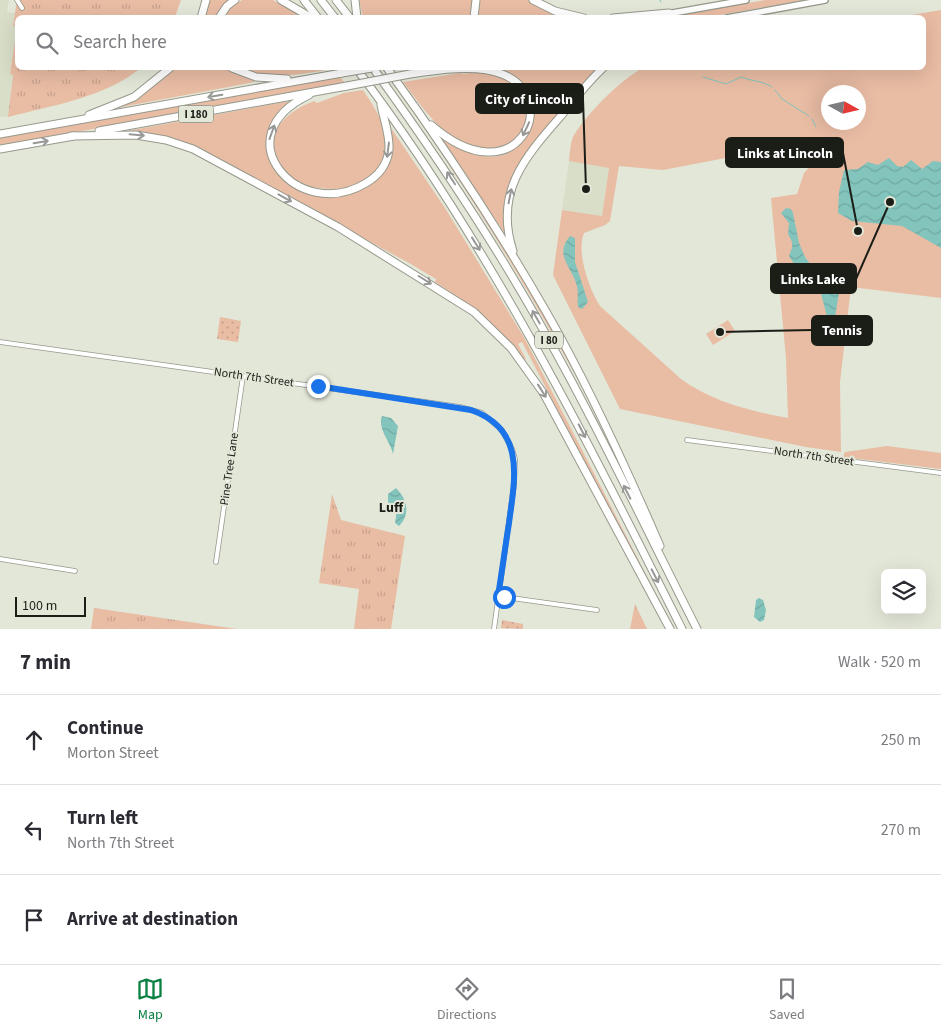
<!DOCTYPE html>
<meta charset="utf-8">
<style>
:root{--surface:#fff;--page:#f2f2f3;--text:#2b2b33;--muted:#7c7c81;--line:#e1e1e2;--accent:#0b8043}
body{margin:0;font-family:"Source Sans 3",sans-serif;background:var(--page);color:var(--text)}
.controls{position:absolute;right:15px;bottom:15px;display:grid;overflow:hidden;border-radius:8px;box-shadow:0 5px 20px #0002}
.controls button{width:45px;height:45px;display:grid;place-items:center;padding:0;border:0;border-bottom:1px solid var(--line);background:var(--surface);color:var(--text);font:25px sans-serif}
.compass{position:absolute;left:821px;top:85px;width:45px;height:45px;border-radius:50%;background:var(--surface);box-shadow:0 5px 20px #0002;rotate:98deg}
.scale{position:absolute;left:15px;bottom:12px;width:71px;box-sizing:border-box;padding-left:5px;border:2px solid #1b1d17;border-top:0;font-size:14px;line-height:18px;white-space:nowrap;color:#1b1d17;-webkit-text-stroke:4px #e3e7d8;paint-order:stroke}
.stop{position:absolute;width:15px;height:15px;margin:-11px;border:4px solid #1a73e8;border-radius:50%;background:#fff}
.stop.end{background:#1a73e8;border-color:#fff;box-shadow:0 1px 5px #0008}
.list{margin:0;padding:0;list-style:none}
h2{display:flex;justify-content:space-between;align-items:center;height:65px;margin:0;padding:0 20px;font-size:21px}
h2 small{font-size:16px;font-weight:400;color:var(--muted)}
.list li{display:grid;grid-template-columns:32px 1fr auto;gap:15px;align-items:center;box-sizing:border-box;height:90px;padding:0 20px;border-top:1px solid var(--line)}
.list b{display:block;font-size:19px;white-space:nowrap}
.list p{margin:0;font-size:16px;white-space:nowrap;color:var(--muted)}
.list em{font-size:16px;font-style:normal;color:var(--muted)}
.icon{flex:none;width:28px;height:28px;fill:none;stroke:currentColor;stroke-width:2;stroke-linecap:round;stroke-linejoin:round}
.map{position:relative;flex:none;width:941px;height:629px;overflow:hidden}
.search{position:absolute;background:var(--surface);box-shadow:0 5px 20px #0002;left:15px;right:15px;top:15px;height:55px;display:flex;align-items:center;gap:12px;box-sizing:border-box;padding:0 18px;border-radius:8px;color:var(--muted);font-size:19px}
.sheet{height:335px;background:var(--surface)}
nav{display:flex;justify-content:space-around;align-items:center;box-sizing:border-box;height:70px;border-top:1px solid var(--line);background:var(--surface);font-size:14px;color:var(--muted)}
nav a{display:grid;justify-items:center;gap:2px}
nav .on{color:var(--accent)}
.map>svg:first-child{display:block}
.built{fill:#d9dec8}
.grass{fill:#e9bca4;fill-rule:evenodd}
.park{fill:url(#park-tufts)}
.garden{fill:url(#garden-dots)}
.water{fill:url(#water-waves)}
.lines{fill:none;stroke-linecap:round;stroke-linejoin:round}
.stream{stroke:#83c4bd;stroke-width:1}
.street-casing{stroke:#96998c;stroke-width:5.5}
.primary-casing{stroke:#96998c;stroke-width:8}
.highway-casing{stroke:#96998c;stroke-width:9}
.street{stroke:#fff;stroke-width:4}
.primary{stroke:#fff;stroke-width:5.5}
.highway{stroke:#fff;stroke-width:7}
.highway-bridge-casing{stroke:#96998c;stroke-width:9;stroke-linecap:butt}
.highway-bridge{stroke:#fff;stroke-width:7}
.oneway{stroke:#989997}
.route{stroke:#1a73e8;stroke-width:6}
.labels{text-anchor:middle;stroke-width:4;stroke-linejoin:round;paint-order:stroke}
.shield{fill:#e3e7d8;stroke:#575a51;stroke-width:1}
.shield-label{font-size:11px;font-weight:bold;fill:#1b1d17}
.street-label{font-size:12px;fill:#1b1d17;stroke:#e3e7d8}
.neighbourhood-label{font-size:14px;font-weight:bold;fill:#1b1d17;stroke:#e3e7d8}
.leader{fill:none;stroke:#1b1d17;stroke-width:2}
.callout-dot{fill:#1b1d17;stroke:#e3e7d8;stroke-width:2}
.callout{fill:#1b1d17;stroke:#1b1d17;stroke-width:2}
.callout-label{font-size:14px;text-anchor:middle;font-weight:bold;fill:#fff}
</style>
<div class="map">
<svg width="941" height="629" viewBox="0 0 941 629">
<defs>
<pattern id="park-tufts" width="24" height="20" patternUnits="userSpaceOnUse" patternTransform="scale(1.25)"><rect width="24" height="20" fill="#e9bca4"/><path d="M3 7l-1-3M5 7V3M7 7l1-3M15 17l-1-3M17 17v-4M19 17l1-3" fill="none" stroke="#c7a18c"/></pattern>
<pattern id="garden-dots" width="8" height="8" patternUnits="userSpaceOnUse" patternTransform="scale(1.25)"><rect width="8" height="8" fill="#e9bca4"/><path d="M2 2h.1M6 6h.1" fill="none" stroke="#c7a18c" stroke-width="1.8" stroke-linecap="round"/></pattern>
<pattern id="water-waves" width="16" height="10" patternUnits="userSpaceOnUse" patternTransform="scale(1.25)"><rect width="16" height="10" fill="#83c4bd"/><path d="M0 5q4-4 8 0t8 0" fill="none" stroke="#71a8a2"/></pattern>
</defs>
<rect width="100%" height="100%" fill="#e3e7d8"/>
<g class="built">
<polygon points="0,0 9,0 7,12 15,13 13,26 17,27 10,74 13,75 8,117 0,117"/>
<polygon points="569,161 609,167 602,216 562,210"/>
</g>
<g class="grass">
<polygon points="209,0 231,0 217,17 203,18"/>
<polygon points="242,0 273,0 305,18 224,18 231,8"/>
<polygon points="359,0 474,0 471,17 363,18"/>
<polygon points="480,0 530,0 573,18 478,18"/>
<polygon points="765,0 806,0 708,17 666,17"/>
<path d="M 941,10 L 941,298 L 851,287 L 840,382 L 841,452 L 806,447 L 620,409 L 553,275 L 562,210 L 602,216 L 609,168 L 569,161 C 570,154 570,142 574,135 C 587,114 621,79 643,68 L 924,68 L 924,18 L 899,17 ZM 828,92 L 858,92 L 858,122 L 828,122 ZM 785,149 L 796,151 L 815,161 L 804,173 L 797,194 L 771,198 L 786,358 L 788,418 C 750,411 713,402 681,379 L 600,306 C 589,289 576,252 584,233 L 605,225 L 610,221 L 619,166 L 663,170 L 762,151 Z"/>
<polygon points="173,68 229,68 255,82 116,108 152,87"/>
<path d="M 239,68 L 333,68 C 304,75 267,81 239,68 Z"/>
<path d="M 493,68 L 601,68 L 516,172 L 507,237 L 442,139 C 445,139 450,143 454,146 C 467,153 484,159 499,156 C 534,148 543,103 517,80 C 510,74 501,71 493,68 Z"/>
<path d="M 460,73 C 465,75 470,72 475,73 C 490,73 507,77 518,88 C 549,120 505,163 468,146 C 438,132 423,108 403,82 Z"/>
<polygon points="340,77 345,83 0,146 0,138"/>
<path d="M 396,83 L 447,156 L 550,322 L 589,400 C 530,291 466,185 393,84 Z"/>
<path d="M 363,90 C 375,108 390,130 386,153 C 379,204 272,201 274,143 C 274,121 296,108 314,101 L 317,103 L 344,93 Z"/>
<path d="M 300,99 C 291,108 277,118 270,129 C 267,135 267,145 268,151 C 278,213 401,217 391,128 L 445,208 L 525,339 L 674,629 L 672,629 L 522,342 L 518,344 L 526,359 L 524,360 C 497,330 470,303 435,282 L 436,279 L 409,263 L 205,152 L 127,131 Z"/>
<polygon points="728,320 735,331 713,345 706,334"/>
<polygon points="887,446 941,453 941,469 843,457 845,452"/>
</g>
<g class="park">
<path d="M 17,0 L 181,0 L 175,17 L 18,18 L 18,68 L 141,68 C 103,98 54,105 8,117 L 13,75 L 10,74 L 17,27 L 13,26 Z"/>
<polygon points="332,494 341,520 405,536 391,629 354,629 359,589 319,583"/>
<polygon points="635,604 647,629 630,629"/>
<polygon points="94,608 237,629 91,629"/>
</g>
<g class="garden">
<polygon points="220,317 241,321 238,342 217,339"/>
<polygon points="502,620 523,624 523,629 501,628"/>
</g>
<g class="water">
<polygon points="889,158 897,166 903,167 911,160 922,169 933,161 941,162 941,248 902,226 852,221 838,213 839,192 844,170 858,169 868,162 878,165"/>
<path d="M 786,208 L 791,209 L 793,213 L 799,243 L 805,257 L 819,276 L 839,292 L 833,330 L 830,328 L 820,290 C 811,284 804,293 796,286 L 796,267 L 789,256 C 793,246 794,244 788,234 L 789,223 L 781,213 Z"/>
<path d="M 570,236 L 575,238 L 575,262 L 588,302 L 582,309 L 578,307 C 577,298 579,291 576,283 C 571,266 554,255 570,236 Z"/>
<path d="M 382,416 L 391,418 L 398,426 L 393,454 C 391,442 377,429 382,416 Z"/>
<path d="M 396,488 C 407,499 411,514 399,526 L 395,523 C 397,513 397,508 388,502 L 388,494 Z"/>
<polygon points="759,598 763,600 766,610 764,620 760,622 754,617 756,600"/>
</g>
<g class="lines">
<g class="stream">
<polyline points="660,0 661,2"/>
<path d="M 703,77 L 726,84 L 741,77 C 751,81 763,81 772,87"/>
<polyline points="775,90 782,99 809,116"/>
<polyline points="812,119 816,127"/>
</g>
<g class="street-casing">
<g id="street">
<polyline points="17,0 22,8"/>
<polyline points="0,342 384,396 460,407 482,413 502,430 512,449 515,459 514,485 494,629"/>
<polyline points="687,440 941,473"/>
<polyline points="0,559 75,571"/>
<polyline points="216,562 243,376"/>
<polyline points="498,596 597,610"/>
</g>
</g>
<g class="primary-casing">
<g id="primary">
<polyline points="667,14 746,0"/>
<polyline points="727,18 825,0"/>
</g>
</g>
<g class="highway-casing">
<g id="highway">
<polyline points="281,0 312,18"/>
<polyline points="304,0 318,18"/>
<polyline points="321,0 335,18"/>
<polyline points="336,0 350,18"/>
<polyline points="355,0 357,18"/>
<polyline points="533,0 555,11 584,18"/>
<polyline points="201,18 206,0"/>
<polyline points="219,18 227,6 235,0"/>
<polyline points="474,18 476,0"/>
<polyline points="613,18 669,13"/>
<polyline points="232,68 256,77 287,79"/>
<path d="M 356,68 C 488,242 584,434 682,629"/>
<path d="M 373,68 C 431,148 487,231 536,317 C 594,418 644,525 697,629"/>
<path d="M 387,68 C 443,145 496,225 544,308 C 588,384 625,465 660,546"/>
<path d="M 410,74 C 436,70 477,64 502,74 C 564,98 517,200 431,125"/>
<path d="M 309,95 C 222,136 298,224 366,183 C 378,176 387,165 389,150 C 390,135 384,120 381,105"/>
<polyline points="89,115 134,97 170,68"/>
<polyline points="99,131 347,86"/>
<polyline points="0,134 342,73"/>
<polyline points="71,136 136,135 166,140 193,149 338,227 474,312 511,348 544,394 670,629"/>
<polyline points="0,149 74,136"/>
<path d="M 513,251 C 494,193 524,158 560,117 C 574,100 587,83 603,68"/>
</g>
</g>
<use href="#street" class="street"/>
<use href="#primary" class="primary"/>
<use href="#highway" class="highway"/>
<g class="highway-bridge-casing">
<g id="highway-bridge">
<polyline points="342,73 372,68"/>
<polyline points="347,86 410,74"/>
</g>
</g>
<use href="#highway-bridge" class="highway-bridge"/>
</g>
<defs><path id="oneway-shaft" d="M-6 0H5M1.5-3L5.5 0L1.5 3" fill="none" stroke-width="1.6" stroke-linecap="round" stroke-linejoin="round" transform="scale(1.25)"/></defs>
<g class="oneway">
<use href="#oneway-shaft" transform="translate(215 96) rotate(170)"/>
<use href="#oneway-shaft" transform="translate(526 129) rotate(115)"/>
<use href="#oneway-shaft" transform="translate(272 132) rotate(-70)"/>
<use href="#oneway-shaft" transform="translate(137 135) rotate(5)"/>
<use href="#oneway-shaft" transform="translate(41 142) rotate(-10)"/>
<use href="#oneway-shaft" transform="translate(388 150) rotate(97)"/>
<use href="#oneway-shaft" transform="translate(451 178) rotate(-123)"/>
<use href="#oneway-shaft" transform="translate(510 196) rotate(-79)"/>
<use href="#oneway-shaft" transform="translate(285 198) rotate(29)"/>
<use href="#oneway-shaft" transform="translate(476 244) rotate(58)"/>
<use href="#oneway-shaft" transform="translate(425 280) rotate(32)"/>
<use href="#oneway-shaft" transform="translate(536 317) rotate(-120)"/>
<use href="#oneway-shaft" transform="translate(542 391) rotate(58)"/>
<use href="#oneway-shaft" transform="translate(582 431) rotate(63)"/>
<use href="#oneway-shaft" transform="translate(627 492) rotate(-117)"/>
<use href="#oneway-shaft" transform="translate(655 576) rotate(63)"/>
</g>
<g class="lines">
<path class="route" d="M 318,386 L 471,410 C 526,429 515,478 509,523 C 505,548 502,572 498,596 L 504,597"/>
</g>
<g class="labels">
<g class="shield">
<rect x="178.5" y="105.5" width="35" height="17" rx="4"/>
<rect x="535" y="331.5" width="28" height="17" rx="4"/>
</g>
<g class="shield-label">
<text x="196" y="118">I 180</text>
<text x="549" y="344">I 80</text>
</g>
<g class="street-label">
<text transform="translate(254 377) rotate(8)" y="4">North 7th Street</text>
<text transform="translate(814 456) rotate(8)" y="4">North 7th Street</text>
<text transform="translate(229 469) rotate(-82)" y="4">Pine Tree Lane</text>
</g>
<g class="neighbourhood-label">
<text x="391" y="512">Luff</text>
</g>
</g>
<path class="leader" d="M586 189L583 99M858 231L843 153M890 202L856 279M720 332L812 330"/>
<g class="callout-dot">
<circle cx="586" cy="189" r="5"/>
<circle cx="858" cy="231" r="5"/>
<circle cx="890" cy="202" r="5"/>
<circle cx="720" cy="332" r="5"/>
</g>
<g class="callout">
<rect x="476" y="84" width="107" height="29" rx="5"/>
<rect x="726" y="138" width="117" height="29" rx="5"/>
<rect x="771" y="264" width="85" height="29" rx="5"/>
<rect x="812" y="316" width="60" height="29" rx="5"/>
</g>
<g class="callout-label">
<text x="529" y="104">City of Lincoln</text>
<text x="785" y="158">Links at Lincoln</text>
<text x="813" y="284">Links Lake</text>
<text x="842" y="335">Tennis</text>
</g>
</svg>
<div class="controls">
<button><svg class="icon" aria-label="layers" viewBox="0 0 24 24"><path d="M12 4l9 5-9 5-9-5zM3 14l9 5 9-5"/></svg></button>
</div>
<svg class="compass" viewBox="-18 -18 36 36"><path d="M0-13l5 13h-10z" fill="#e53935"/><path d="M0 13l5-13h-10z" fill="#7c7c81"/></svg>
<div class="scale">100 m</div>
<div class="stop" style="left:504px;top:597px"></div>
<div class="stop end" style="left:318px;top:386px"></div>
<div class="search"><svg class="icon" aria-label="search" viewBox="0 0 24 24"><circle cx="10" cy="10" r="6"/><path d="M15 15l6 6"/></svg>Search here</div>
</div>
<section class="sheet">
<h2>7 min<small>Walk · 520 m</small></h2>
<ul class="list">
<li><svg class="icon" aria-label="ahead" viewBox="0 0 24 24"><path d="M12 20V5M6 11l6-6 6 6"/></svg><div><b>Continue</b><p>Morton Street</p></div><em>250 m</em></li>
<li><svg class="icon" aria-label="left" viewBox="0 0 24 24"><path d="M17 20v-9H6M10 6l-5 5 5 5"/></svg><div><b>Turn left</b><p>North 7th Street</p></div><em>270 m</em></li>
<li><svg class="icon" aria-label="arrive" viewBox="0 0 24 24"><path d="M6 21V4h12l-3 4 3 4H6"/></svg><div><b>Arrive at destination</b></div></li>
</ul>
</section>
<nav>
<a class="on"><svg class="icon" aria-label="map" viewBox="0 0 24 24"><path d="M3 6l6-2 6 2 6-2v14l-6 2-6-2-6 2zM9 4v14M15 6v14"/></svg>Map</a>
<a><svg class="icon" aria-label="directions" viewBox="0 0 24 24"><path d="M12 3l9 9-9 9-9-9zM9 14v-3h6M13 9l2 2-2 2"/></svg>Directions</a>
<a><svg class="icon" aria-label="saved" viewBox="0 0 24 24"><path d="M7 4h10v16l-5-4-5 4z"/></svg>Saved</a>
</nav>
